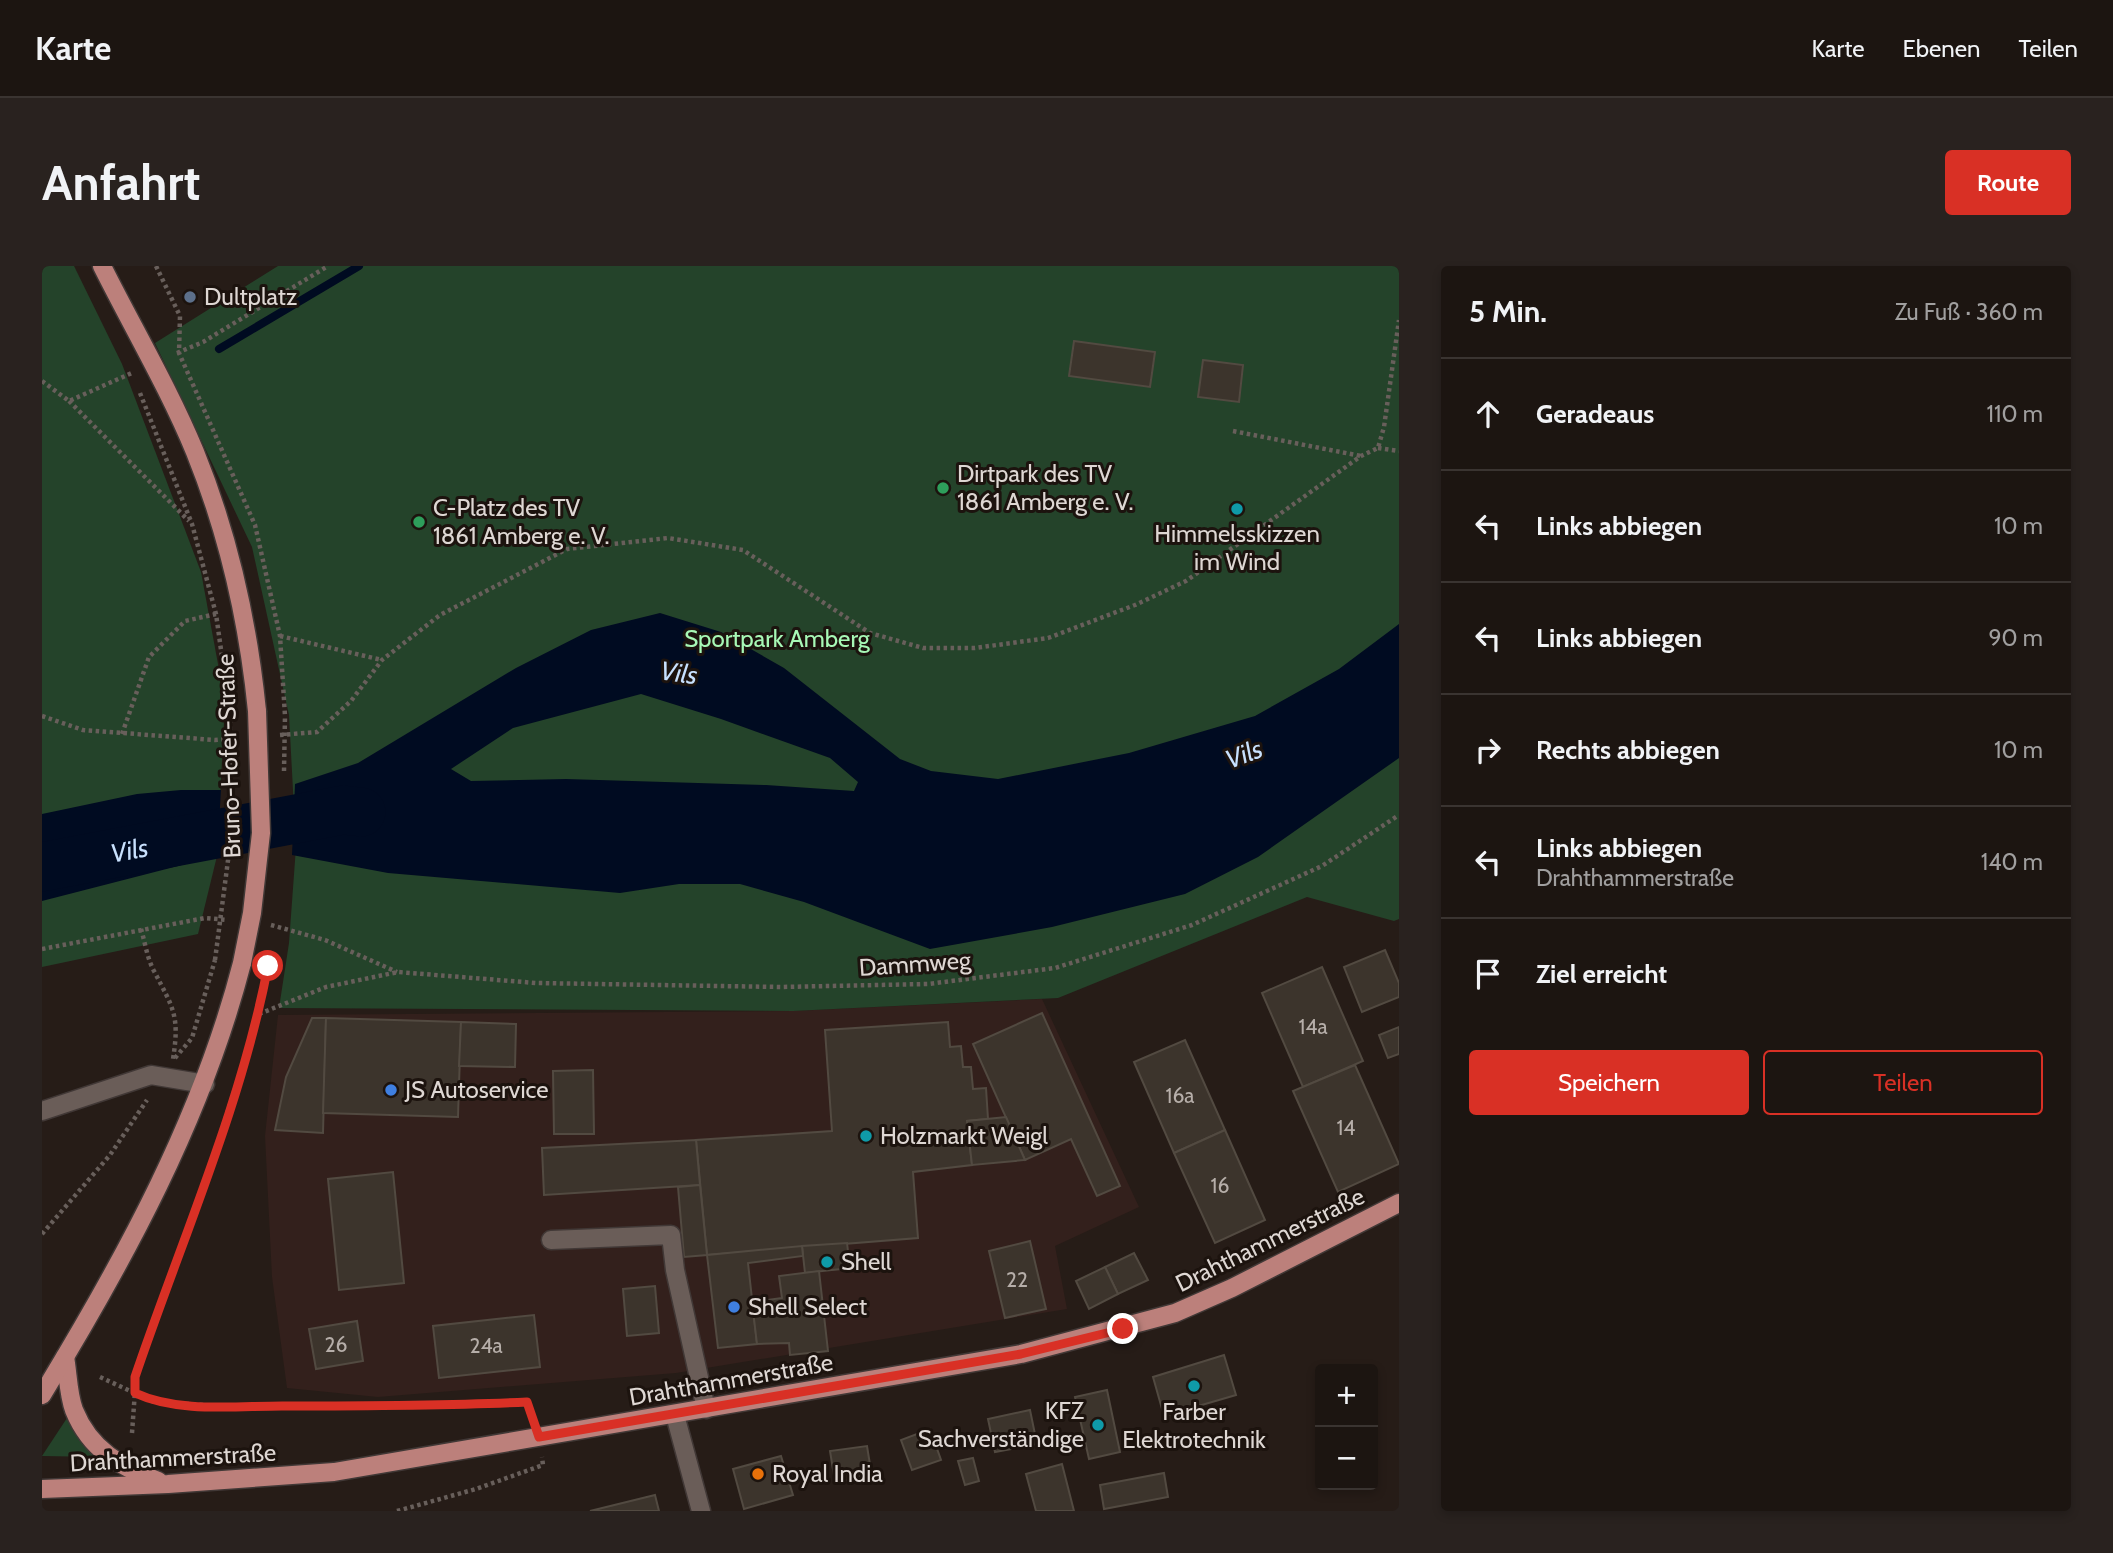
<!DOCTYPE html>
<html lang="de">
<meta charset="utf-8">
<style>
:root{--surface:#1c1511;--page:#29221f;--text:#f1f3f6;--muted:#a09f9f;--line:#3a3431;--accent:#d93025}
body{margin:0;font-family:Cabin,sans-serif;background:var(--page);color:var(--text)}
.controls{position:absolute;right:21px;bottom:21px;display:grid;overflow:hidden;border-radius:7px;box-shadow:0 4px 10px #0003}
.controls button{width:63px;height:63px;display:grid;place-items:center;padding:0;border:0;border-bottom:2px solid var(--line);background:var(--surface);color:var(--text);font:35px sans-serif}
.stop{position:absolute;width:21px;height:21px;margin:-16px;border:5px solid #d93025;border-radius:50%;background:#fff}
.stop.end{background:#d93025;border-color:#fff;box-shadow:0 2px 7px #0008}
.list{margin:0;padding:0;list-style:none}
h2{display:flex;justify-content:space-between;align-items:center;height:91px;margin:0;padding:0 28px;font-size:30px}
h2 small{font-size:23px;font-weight:400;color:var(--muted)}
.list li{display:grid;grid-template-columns:46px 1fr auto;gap:21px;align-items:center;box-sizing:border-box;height:112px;padding:0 28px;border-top:2px solid var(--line)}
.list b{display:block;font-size:26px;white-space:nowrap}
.list p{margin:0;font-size:23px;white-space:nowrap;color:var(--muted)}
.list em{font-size:23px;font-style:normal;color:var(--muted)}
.actions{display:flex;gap:14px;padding:21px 28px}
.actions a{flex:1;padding:16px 0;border:2px solid var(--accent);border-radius:7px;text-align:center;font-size:24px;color:var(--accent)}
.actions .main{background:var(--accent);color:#fff}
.icon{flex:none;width:38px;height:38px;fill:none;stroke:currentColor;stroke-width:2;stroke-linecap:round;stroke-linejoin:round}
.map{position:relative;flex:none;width:1357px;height:1245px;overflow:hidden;border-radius:7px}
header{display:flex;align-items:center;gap:42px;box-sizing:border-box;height:98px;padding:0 35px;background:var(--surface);border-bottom:2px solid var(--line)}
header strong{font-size:33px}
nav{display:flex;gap:38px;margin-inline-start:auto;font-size:24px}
.intro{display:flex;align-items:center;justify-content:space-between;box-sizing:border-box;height:168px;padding:0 42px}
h1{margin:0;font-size:49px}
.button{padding:18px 32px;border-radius:7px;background:var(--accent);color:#fff;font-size:24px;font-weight:700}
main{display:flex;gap:42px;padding:0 42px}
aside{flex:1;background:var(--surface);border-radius:7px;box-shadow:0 4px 10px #0003}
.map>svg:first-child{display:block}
.commercial{fill:#33201c}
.green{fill:#24432a}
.water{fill:#000b21;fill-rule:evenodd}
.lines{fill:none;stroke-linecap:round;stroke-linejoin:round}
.stream{stroke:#000b21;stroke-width:8}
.river{stroke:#000b21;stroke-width:49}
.building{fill:#3c342c;stroke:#524a41;stroke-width:2}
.minor-casing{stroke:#413836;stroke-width:21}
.major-casing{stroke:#413836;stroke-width:21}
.path{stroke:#685f5b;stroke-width:4.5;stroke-dasharray:3.5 3.5;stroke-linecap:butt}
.minor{stroke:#6a5d58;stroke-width:18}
.major{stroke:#bc807b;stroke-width:18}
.major-bridge-casing{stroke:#413836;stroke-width:21;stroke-linecap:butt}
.path-bridge{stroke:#685f5b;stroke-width:4.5;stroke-dasharray:3.5 3.5;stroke-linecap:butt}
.major-bridge{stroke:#bc807b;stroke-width:18}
.route{stroke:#d93025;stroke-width:9}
.service-dot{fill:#5c6f8a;stroke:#1c130e;stroke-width:2.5}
.leisure-dot{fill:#2e9e5b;stroke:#1c130e;stroke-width:2.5}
.culture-dot{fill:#0f9aa8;stroke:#1c130e;stroke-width:2.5}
.shop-dot{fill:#3f7fe0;stroke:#1c130e;stroke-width:2.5}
.food-dot{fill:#e8710a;stroke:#1c130e;stroke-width:2.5}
.labels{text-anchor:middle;stroke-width:6;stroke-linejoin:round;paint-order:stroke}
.number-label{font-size:21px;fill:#b6aea9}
.poi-label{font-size:24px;fill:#ded7d3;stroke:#1c130e;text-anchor:start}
.park-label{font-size:24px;fill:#a7f8b6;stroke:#1c130e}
.street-label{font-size:24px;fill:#ded7d3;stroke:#1c130e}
.water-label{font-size:26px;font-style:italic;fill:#c8e1fe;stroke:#1c130e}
</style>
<header>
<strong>Karte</strong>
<nav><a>Karte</a><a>Ebenen</a><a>Teilen</a></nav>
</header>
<div class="intro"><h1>Anfahrt</h1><a class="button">Route</a></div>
<main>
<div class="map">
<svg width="1357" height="1245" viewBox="0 0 1357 1245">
<rect width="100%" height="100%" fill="#261c17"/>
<polygon class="commercial" points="1000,733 1097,941 1013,980 1025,1043 634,1107 336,1131 245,1122 230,1011 223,870 236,749 751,745"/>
<g class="green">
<polygon points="0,0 32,0 80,98 159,306 183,436 175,590 156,668 0,701"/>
<polygon points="236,0 1357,0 1357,653 1352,655 1265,631 1016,732 751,745 237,742 247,677 254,581 247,449 210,281 113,77"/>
<polygon points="27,1149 57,1191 0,1190"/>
</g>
<g class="water">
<path d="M 618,347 L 679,366 L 742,402 L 858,493 L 889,505 L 956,513 L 1087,487 L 1213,450 L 1297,403 L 1357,358 L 1357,492 L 1216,591 L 1143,628 L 1010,661 L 888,683 L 762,636 L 698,618 L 637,618 L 578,627 L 346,607 L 250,589 L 253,518 L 316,497 L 474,402 L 549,364 ZM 599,428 L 679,453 L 788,492 L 816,516 L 812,525 L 724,519 L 524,513 L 429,515 L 409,503 L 471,462 Z"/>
<polygon points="139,524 179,524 175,590 0,635 0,548 95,528"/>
</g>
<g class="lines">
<polyline class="stream" points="177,83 317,0"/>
<path class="river" id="s1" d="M 0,601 L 301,544 L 319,546"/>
</g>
<g class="building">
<polygon points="1032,75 1113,86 1108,121 1027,110"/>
<polygon points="1161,94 1201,99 1197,136 1156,131"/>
<polygon points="1343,684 1357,717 1357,731 1320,746 1302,701"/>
<polygon points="1280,701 1321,795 1261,821 1220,727"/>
<polygon points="1000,747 1078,920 1055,930 1029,873 983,894 931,778"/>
<polygon points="270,752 284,752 281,867 233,864 244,811"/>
<polygon points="284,752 419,756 416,851 281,847"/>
<polygon points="419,756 474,758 473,801 417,800"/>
<polygon points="906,756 908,781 919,780 921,801 929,801 931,823 944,822 946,853 925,855 930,899 871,906 876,972 665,989 654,874 790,865 783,764"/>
<polygon points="1357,761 1357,788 1346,792 1337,769"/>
<polygon points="1143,774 1183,864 1132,887 1092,796"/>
<polygon points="1313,799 1357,898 1296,926 1251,825"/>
<polygon points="551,804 552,868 512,868 511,805"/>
<polygon points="964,851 983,894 930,899 925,855"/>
<polygon points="1183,864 1223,954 1173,977 1132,887"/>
<polygon points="654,874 658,919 502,929 500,882"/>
<polygon points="351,906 362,1017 297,1024 286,913"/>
<polygon points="658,919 665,989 642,991 636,921"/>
<polygon points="988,975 1004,1043 963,1052 947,985"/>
<polygon points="805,977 808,1002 763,1007 760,980"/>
<polygon points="760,980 761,990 706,997 715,1078 676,1082 665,989"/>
<polygon points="1092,987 1106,1014 1076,1028 1063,1001"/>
<polygon points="1063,1001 1076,1028 1047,1043 1034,1015"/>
<polygon points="777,1005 786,1085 748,1089 747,1077 715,1078 710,1036 740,1032 737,1010"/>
<polygon points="613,1020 617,1067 585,1070 581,1023"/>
<polygon points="492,1049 498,1101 397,1112 391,1060"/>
<polygon points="315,1055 321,1095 274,1103 267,1063"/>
<polygon points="1182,1089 1194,1129 1122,1150 1111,1111"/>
<polygon points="1065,1124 1078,1186 1047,1193 1033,1131"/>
<polygon points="988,1144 995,1178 953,1186 946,1153"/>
<polygon points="888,1163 899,1194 870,1204 859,1174"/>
<polygon points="825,1180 830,1211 793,1216 788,1185"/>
<polygon points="739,1190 751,1229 702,1243 691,1203"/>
<polygon points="931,1192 937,1215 923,1219 916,1195"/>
<polygon points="1020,1198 1032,1245 994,1245 984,1208"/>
<polygon points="1122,1207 1126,1231 1062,1243 1058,1219"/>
<polygon points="613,1229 617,1245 548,1245"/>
</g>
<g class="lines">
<g class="minor-casing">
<g id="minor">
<polyline points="0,845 109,809 163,818"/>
<polyline points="509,974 629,969 633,1004 664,1143"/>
<polyline points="633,1149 659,1245"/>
</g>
</g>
<g class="major-casing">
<g id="major">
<path d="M 60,0 C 91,62 127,123 153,186 C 187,270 206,355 215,445"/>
<path d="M 23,1091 C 26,1107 26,1128 32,1144 C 48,1184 79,1201 116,1215"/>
<path d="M 0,1129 C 83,993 160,852 200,697"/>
<polyline points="0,1223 126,1218 292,1206 979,1088 1133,1047 1190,1022 1357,937"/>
</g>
</g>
<g class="path">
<polyline points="114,0 138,50 137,87 213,259 238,370 243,450"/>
<polyline points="135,87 161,76 286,0"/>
<polyline points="0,115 27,135 92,106"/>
<polyline points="98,127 150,258 174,348 188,448"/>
<polyline points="27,135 147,255"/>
<polyline points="1191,165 1319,190"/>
<polyline points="1336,182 1357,185"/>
<polyline points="238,370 340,394"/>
<polyline points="0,450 41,464 173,474 194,472"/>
<polyline points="80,468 107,391 143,355 174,348"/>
<polyline points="238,469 275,466 309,435 340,394 398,349 525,283 626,272 701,284 828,367 881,382 933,382 1006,372 1093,339 1144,315 1319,190 1336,182 1342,161 1357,54"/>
<polyline points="229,659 283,674 355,706"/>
<path d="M 99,663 C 103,676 105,692 112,705 C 131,742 138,749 131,793"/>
<polyline points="0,683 163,652 186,654"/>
<polyline points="217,748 284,721 356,706 494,717 739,721 886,718 1013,702 1150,659 1280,600 1357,549"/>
<polyline points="133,792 150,772 173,694"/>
<polyline points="0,968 68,889 105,834"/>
<polyline points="58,1111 112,1136 178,1140 394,1140 485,1135 491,1152"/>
<polyline points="90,1167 94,1111 160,926 217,748 226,700"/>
<polyline points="355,1245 434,1223 501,1199 500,1191"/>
</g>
<use href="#minor" class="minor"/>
<use href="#major" class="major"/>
<g class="major-bridge-casing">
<polyline id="major-bridge" points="200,697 210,647 219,567 215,445"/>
</g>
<g class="path-bridge">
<polyline points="242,505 243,450"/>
<polyline points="173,694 188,579 188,448"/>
<polyline points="226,700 228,685"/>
</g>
<use href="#major-bridge" class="major-bridge"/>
</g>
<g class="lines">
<path class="route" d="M 226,700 C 199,841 139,975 93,1111 L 93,1127 C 136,1147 193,1140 240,1140 C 322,1140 403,1140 485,1136 L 497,1171 L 979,1088 L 1081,1063"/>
</g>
<circle class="service-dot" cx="148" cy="31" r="7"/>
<g class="leisure-dot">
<circle cx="901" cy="222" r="7"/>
<circle cx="377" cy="256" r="7"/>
</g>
<g class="culture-dot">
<circle cx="1195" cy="243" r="7"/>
<circle cx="824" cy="870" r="7"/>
<circle cx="785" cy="996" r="7"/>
<circle cx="1152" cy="1120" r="7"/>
<circle cx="1056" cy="1159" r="7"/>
</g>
<g class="shop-dot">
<circle cx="349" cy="824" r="7"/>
<circle cx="692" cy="1041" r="7"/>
</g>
<circle class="food-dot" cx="716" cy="1208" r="7"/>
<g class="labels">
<g class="number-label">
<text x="1271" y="768">14a</text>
<text x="1138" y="837">16a</text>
<text x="1304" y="869">14</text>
<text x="1178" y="927">16</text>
<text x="975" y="1021">22</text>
<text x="294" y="1086">26</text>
<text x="444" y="1087">24a</text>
</g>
<g class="poi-label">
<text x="162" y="39">Dultplatz</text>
<text x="915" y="216">Dirtpark des TV<tspan x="915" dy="28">1861 Amberg e. V.</tspan></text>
<text x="391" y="250">C-Platz des TV<tspan x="391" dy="28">1861 Amberg e. V.</tspan></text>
<text x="1195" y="276" text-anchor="middle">Himmelsskizzen<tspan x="1195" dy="28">im Wind</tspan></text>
<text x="363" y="832">JS Autoservice</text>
<text x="838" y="878">Holzmarkt Weigl</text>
<text x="799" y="1004">Shell</text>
<text x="706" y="1049">Shell Select</text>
<text x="1042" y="1153" text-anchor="end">KFZ<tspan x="1042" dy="28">Sachverständige</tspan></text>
<text x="1152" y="1154" text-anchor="middle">Farber<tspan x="1152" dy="28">Elektrotechnik</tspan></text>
<text x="730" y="1216">Royal India</text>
</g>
<g class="park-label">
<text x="735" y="381">Sportpark Amberg</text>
</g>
<g class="street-label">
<text transform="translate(187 490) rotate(-92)" y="8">Bruno-Hofer-Straße</text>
<text transform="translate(873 698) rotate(-4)" y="8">Dammweg</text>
<text transform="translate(1228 974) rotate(-26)" y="8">Drahthammerstraße</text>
<text transform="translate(689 1114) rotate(-10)" y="8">Drahthammerstraße</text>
<text transform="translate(131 1192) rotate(-3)" y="8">Drahthammerstraße</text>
</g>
<g class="water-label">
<text transform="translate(637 407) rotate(8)" y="9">Vils</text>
<text transform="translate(1202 488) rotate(-21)" y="9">Vils</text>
<text dy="9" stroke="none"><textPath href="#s1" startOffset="89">Vils</textPath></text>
</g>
</g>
</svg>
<div class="controls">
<button>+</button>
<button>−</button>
</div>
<div class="stop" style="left:226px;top:700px"></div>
<div class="stop end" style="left:1081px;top:1063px"></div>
</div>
<aside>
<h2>5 Min.<small>Zu Fuß · 360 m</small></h2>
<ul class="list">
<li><svg class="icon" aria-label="ahead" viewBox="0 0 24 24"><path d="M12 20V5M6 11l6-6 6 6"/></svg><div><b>Geradeaus</b></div><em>110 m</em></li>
<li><svg class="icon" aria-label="left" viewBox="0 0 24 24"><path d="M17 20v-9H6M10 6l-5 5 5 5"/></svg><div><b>Links abbiegen</b></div><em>10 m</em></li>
<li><svg class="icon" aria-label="left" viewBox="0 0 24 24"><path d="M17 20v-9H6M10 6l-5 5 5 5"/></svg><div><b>Links abbiegen</b></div><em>90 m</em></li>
<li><svg class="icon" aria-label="right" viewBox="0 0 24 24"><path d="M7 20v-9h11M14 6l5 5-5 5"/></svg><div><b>Rechts abbiegen</b></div><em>10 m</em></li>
<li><svg class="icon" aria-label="left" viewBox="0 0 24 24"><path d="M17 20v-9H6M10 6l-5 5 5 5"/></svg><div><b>Links abbiegen</b><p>Drahthammerstraße</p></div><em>140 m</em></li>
<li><svg class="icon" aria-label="arrive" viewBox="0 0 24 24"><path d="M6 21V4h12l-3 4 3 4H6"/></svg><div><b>Ziel erreicht</b></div></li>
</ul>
<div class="actions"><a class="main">Speichern</a><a>Teilen</a></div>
</aside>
</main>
